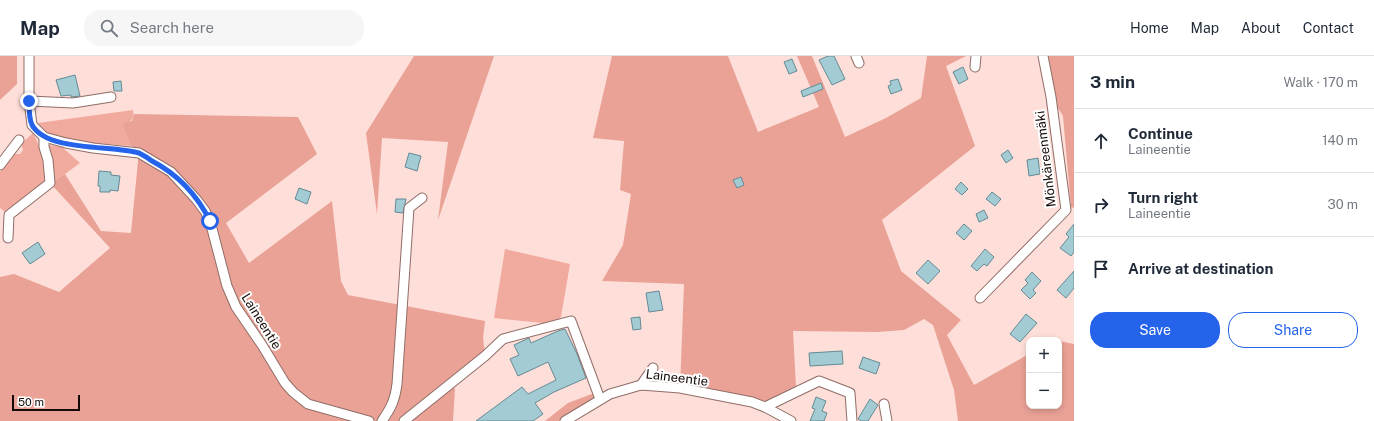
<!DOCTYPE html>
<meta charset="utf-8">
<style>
:root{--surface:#fff;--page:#f6f6f7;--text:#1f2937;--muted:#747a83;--line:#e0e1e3;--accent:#2563eb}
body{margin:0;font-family:"Public Sans",sans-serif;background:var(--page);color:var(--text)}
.controls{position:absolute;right:12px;bottom:12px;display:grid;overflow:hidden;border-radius:8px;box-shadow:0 2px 6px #0003}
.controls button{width:36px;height:36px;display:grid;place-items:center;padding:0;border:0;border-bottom:1px solid var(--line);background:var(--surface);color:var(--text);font:20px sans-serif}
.scale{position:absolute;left:12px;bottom:10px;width:68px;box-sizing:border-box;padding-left:4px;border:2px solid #160a08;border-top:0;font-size:11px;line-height:14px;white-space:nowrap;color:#160a08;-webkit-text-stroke:3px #fff;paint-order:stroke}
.stop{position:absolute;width:12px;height:12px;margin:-9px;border:3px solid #2563eb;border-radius:50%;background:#fff}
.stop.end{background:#2563eb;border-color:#fff;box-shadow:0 1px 4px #0008}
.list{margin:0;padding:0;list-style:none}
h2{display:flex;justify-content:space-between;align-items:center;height:52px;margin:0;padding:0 16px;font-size:17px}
h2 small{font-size:13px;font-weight:400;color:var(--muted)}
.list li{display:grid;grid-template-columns:26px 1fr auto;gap:12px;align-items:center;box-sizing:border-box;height:64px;padding:0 16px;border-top:1px solid var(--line)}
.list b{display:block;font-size:15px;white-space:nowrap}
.list p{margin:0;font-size:13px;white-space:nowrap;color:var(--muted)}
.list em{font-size:13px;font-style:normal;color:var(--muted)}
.actions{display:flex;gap:8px;padding:12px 16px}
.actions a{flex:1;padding:9px 0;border:1px solid var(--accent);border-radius:16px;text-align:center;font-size:14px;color:var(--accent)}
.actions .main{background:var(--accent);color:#fff}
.icon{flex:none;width:22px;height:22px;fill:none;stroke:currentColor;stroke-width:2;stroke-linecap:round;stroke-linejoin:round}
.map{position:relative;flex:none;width:1074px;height:365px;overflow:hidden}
header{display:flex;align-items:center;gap:24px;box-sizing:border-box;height:56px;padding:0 20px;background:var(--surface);border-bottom:1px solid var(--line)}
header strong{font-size:19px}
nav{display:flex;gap:22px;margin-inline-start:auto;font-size:14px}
.search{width:280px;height:36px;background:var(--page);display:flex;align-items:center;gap:10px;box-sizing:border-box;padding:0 14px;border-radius:16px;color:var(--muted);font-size:15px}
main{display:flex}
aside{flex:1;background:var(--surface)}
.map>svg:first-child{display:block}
.green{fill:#f1aa9e}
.forest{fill:#eaa296}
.building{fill:#a3cbd4;stroke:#648b94}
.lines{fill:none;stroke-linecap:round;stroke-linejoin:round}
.minor-casing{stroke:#906d67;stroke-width:11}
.minor{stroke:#fff;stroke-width:9}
.route{stroke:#2563eb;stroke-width:5}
.labels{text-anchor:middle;stroke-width:4;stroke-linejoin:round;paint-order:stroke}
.street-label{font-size:13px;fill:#160a08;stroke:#fff}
</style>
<header>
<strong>Map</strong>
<div class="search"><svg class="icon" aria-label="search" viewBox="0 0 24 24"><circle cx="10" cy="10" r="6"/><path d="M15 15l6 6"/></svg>Search here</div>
<nav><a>Home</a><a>Map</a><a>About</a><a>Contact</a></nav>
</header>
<main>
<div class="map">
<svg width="1074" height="365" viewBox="0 0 1074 365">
<rect width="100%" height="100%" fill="#feded9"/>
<g class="green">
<path d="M 133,54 C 135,63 129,67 123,72 L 131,90 L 70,85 L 50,79 L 38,67 Z"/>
<path d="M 33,77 C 44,99 46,106 47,130 L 9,159 L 0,152 L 0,116 L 13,98 L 20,98 L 23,94 L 21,88 Z"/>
<polygon points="48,89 62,91 80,107 65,118 53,125"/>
<polygon points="505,193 570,208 561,261 552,268 494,262"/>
</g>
<g class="forest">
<polygon points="0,0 17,0 17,28 0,44"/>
<polygon points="414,0 494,0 438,164 448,86 382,82 377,158 366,77"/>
<polygon points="612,0 728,0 758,76 819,51 797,0 812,0 845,81 886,62 921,42 927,0 966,0 946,10 975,90 882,164 901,215 961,264 947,279 974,329 1029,298 1029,350 1059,350 1059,285 1074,288 1074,365 958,365 954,334 933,269 924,263 904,274 877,276 793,275 796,331 765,351 680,332 684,228 602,225 623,189 631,138 620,134 624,85 593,82"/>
<polygon points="1043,0 1074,0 1074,152 1071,151 1063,60 1051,41"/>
<polygon points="134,58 298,61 317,98 226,167 249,207 332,145 341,225 348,239 485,265 483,282 485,298 448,325 455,333 453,365 386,365 378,363 379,365 0,365 0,221 14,218 59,236 110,192 50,127 65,118 101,175 131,177 138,105 138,93 131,90 123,72 124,67 132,65"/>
<polygon points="597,336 600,343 565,365 545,365 568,347"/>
</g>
<g class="building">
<polygon points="828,0 834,0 845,23 832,29 819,4"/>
<polygon points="792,3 797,15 789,18 784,6"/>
<polygon points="963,11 968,23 959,28 953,16"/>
<polygon points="75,19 80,40 71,41 71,39 61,40 56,24"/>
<polygon points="898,23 902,34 891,38 888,30 891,29 890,25"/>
<polygon points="121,25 122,35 114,35 113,26"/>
<polygon points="821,27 823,33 803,41 801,35"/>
<polygon points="1008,94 1013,102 1006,107 1001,99"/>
<polygon points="409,97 421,100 417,115 405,111"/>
<polygon points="1038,102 1040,118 1029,120 1027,104"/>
<polygon points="99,115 111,116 111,119 120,120 118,135 110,134 110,136 100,136 100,130 98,130"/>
<polygon points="741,121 744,129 737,132 733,124"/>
<polygon points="961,126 968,133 962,139 955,133"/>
<polygon points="299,132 311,136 307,148 295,143"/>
<polygon points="992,136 1001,143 995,150 986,143"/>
<polygon points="396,143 406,143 403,157 395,156"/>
<polygon points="984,154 988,162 979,166 976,158"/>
<polygon points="964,168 972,175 964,184 956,177"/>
<polygon points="1074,168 1074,196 1071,200 1060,192 1069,181 1066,178"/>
<polygon points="38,186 45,198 30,208 22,197"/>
<polygon points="985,193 994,201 987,210 984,208 977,215 971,210"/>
<polygon points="928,204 940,215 928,228 916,217"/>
<polygon points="1074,215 1074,232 1066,242 1057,234"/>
<polygon points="1032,216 1041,225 1033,234 1036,237 1030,243 1021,234 1028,227 1025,224"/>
<polygon points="659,235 663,254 649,256 646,237"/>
<polygon points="1026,258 1037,267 1020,286 1010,278"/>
<polygon points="640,261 641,273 633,274 631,262"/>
<polygon points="565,273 577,298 586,322 554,336 535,347 543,358 533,365 476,365 522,331 528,338 556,324 548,306 518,320 510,303 519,299 514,289 529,282 531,287 558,275"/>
<polygon points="842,295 843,308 810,310 809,297"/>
<polygon points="863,301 880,307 876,318 859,312"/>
<polygon points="816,341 826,345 822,355 827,357 824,365 810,365 815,353 812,352"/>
<polygon points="870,343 878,349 868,365 862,365 858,363"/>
</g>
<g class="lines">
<g class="minor-casing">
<g id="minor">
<polyline points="29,0 29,45 32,69 44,81 66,87 93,92 139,97 171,116 196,143 205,155 210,165 227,230 236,251 262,289 285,327 293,336 308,348 369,365"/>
<polyline points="856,0 859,7"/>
<polyline points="975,11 976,0"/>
<polyline points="29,45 73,47 111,41"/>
<polyline points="0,109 19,84"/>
<polyline points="8,182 9,159 50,127 48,104 44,91 44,81"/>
<polyline points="980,242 1066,154 1051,41 1043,0"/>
<polyline points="641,329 653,312"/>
<polyline points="884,348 887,365"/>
<polyline points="765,351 819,325 850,337 852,365"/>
<path d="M 382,365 C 391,352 395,344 397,328 L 409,152 L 422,142"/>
<polyline points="404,365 485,300 503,283 571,265 600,343"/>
<polyline points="565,365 610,338 641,329 680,332 752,346 765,351 791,365"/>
</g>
</g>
<use href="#minor" class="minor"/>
</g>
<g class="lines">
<path class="route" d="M 29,45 C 29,53 29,63 32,69 C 47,96 113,89 139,97 C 143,99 148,102 152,105 C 177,118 197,139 210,165"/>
</g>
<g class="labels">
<g class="street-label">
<text transform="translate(1045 103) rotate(-97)" y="5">Mönkäreenmäki</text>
<text transform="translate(262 265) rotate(58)" y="5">Laineentie</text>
<text transform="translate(677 321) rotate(7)" y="5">Laineentie</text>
</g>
</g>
</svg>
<div class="controls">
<button>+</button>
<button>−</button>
</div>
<div class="scale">50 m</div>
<div class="stop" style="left:210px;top:165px"></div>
<div class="stop end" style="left:29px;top:45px"></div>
</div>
<aside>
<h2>3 min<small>Walk · 170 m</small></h2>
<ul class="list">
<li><svg class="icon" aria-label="ahead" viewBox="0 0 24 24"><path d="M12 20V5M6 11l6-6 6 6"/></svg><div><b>Continue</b><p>Laineentie</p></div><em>140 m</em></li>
<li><svg class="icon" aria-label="right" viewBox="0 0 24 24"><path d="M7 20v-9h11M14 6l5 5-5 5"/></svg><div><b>Turn right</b><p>Laineentie</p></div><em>30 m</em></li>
<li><svg class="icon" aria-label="arrive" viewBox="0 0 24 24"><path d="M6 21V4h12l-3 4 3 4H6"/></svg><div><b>Arrive at destination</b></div></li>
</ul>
<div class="actions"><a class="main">Save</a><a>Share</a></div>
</aside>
</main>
